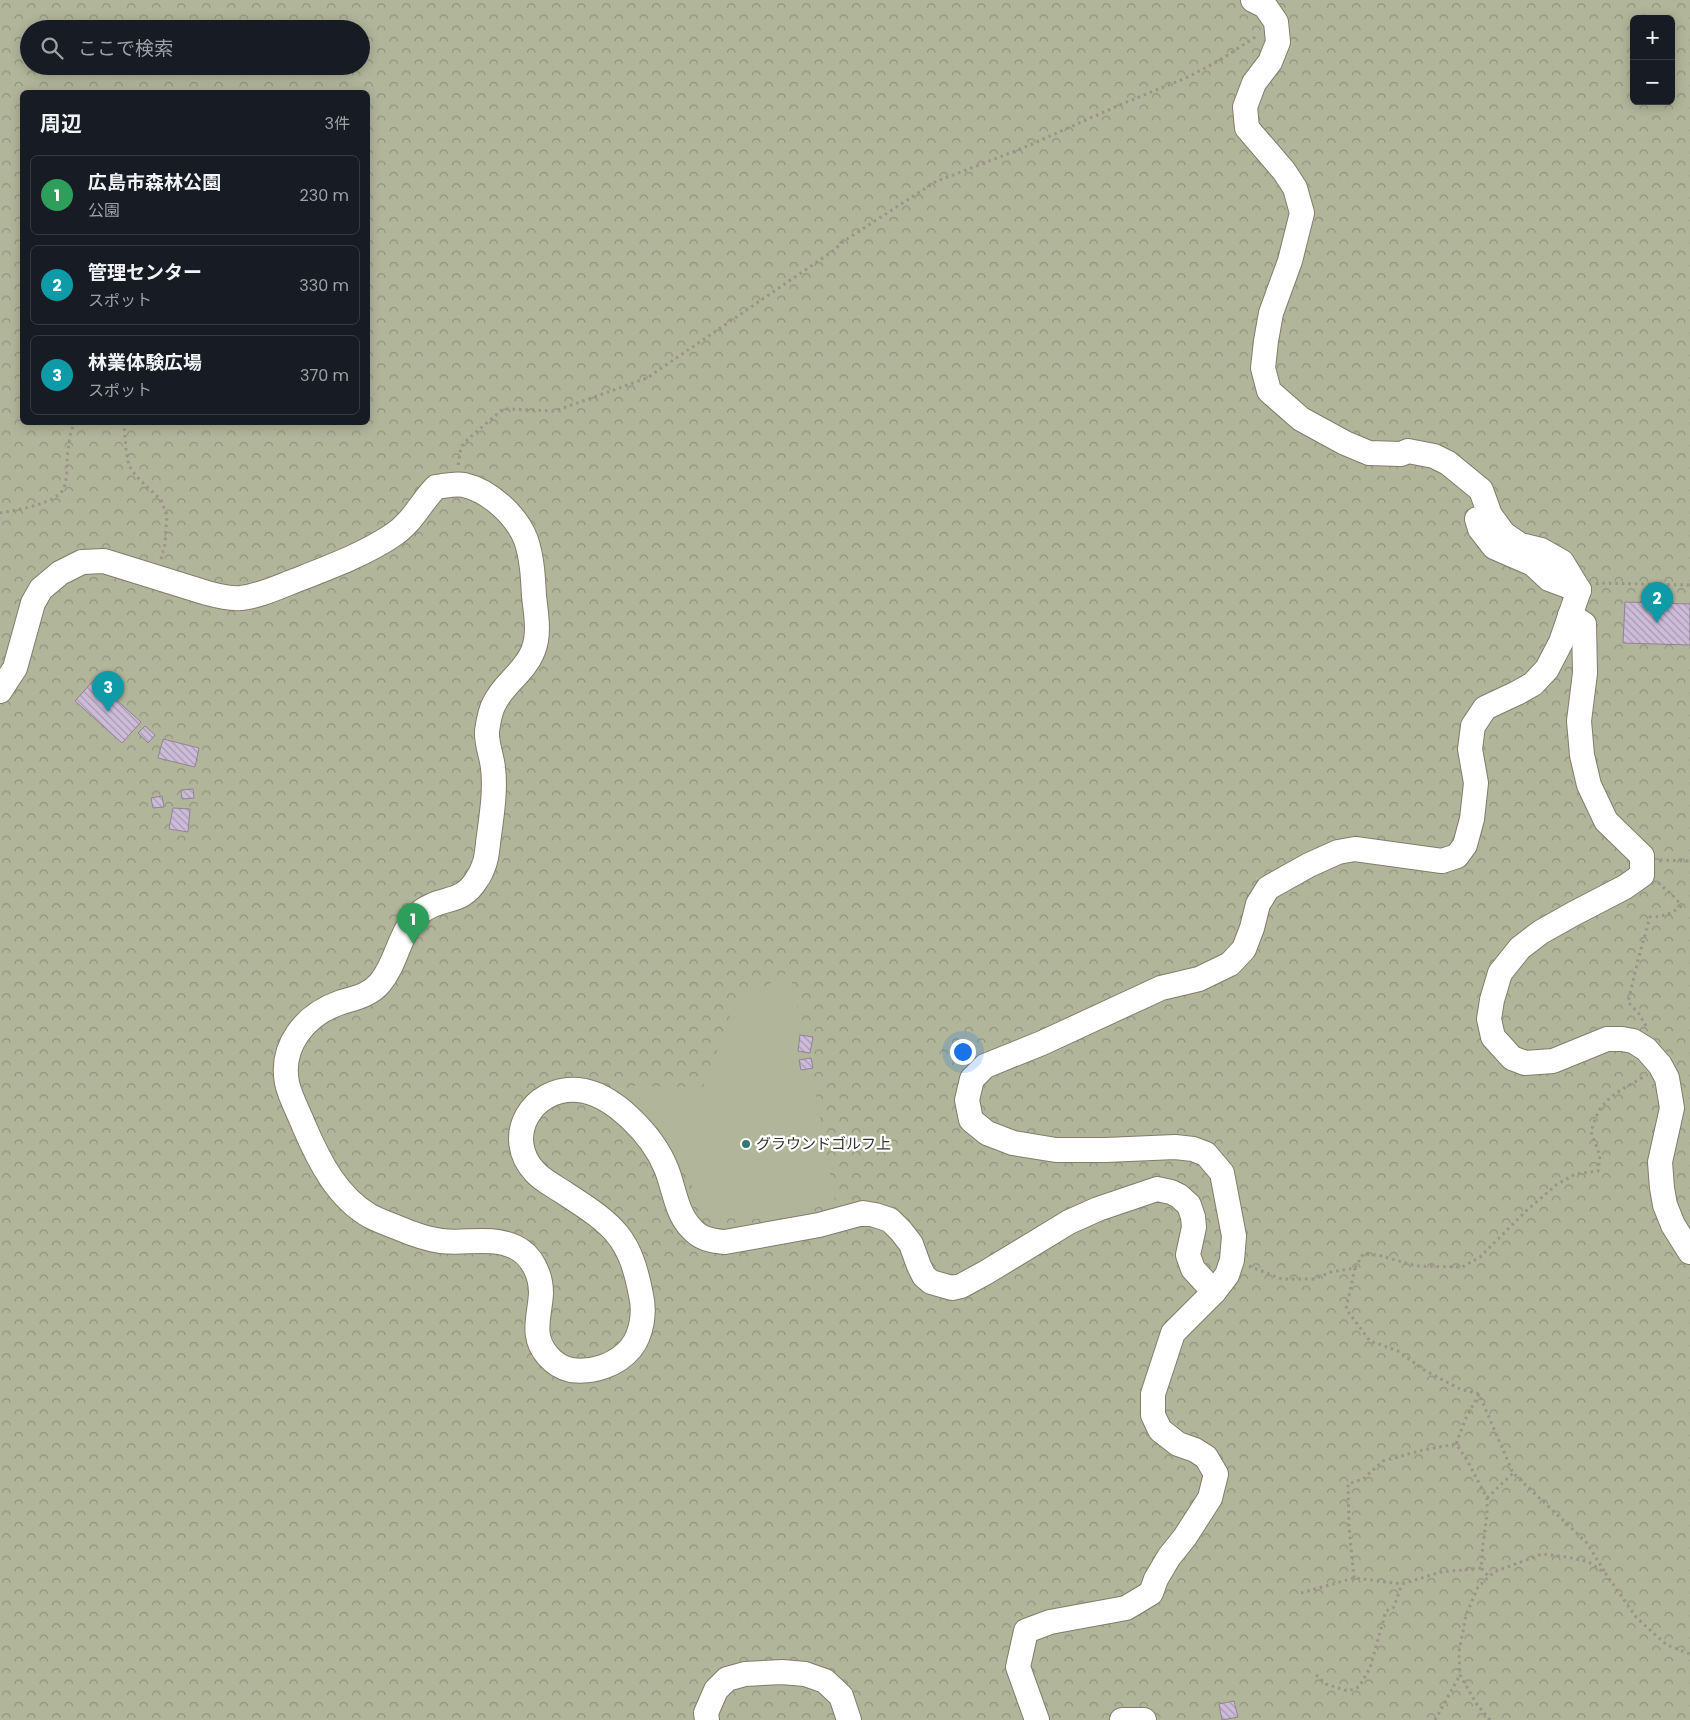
<!DOCTYPE html>
<html lang="ja">
<meta charset="utf-8">
<style>
:root{--surface:#171b24;--page:#242831;--text:#f1f3f6;--muted:#9ea1a6;--line:#363941;--accent:#327972}
body{margin:0;font-family:Poppins,"Noto Sans JP",sans-serif;background:var(--page);color:var(--text)}
.controls{position:absolute;right:15px;top:15px;display:grid;overflow:hidden;border-radius:8px;box-shadow:0 2px 12px #0003}
.controls button{width:45px;height:45px;display:grid;place-items:center;padding:0;border:0;border-bottom:1px solid var(--line);background:var(--surface);color:var(--text);font:25px sans-serif}
.you{position:absolute;left:962px;top:1051px;width:18px;height:18px;margin:-12px;border:4px solid #fff;border-radius:50%;background:#1a73e8;box-shadow:0 0 0 8px #1a73e833}
.badge{display:grid;place-items:center;width:32px;height:32px;border-radius:50%;background:var(--accent);color:#fff;font-size:16px;font-weight:700}
.pin{position:absolute;translate:-50% -41px;filter:drop-shadow(0 1px 2px #0008)}
.pin::after{content:'';position:absolute;top:26px;width:18px;height:15px;background:inherit;clip-path:polygon(0 0,100% 0,50% 100%)}
.list{margin:0;padding:0;list-style:none}
h2{display:flex;justify-content:space-between;align-items:center;height:65px;margin:0;padding:0 20px;font-size:21px}
h2 small{font-size:16px;font-weight:400;color:var(--muted)}
.list li{display:grid;grid-template-columns:32px 1fr auto;gap:15px;align-items:center;box-sizing:border-box;height:80px;margin:0 10px 10px;padding:0 10px;border:1px solid var(--line);border-radius:8px}
.list b{display:block;font-size:19px;white-space:nowrap}
.list p{margin:0;font-size:16px;white-space:nowrap;color:var(--muted)}
.list em{font-size:16px;font-style:normal;color:var(--muted)}
.icon{flex:none;width:28px;height:28px;fill:none;stroke:currentColor;stroke-width:2;stroke-linecap:round;stroke-linejoin:round}
.map{position:relative;flex:none;width:1690px;height:1720px;overflow:hidden}
.search{position:absolute;background:var(--surface);box-shadow:0 2px 12px #0003;left:20px;top:20px;width:350px;height:55px;display:flex;align-items:center;gap:12px;box-sizing:border-box;padding:0 18px;border-radius:28px;color:var(--muted);font-size:19px}
.panel{position:absolute;background:var(--surface);box-shadow:0 2px 12px #0003;left:20px;top:90px;width:350px;height:335px;border-radius:8px}
.map>svg:first-child{display:block}
.forest{fill:url(#forest-crowns);fill-rule:evenodd}
.pitch{fill:#b1b59a}
.building{fill:url(#building-back-hatch);stroke:#8f8495}
.lines{fill:none;stroke-linecap:round;stroke-linejoin:round}
.minor-casing{stroke:#827c6a;stroke-width:26}
.path{stroke:#9b9588;stroke-width:3;stroke-dasharray:2.5 4;stroke-linecap:butt}
.minor{stroke:#fff;stroke-width:24}
.poi-dot{fill:#327972;stroke:#fff;stroke-width:2}
.labels{text-anchor:middle;stroke-width:4.5;stroke-linejoin:round;paint-order:stroke}
.poi-label{font-size:15px;fill:#36332c;stroke:#fff;text-anchor:start}
</style>
<div class="map">
<svg width="1690" height="1720" viewBox="0 0 1690 1720">
<defs>
<pattern id="forest-crowns" width="20" height="18" patternUnits="userSpaceOnUse" patternTransform="scale(1.25)"><rect width="20" height="18" fill="#b1b59a"/><path d="M2 6a3 3 0 1 1 6 0M12 15a3 3 0 1 1 6 0" fill="none" stroke="#91947e"/></pattern>
<pattern id="building-back-hatch" width="6" height="6" patternUnits="userSpaceOnUse" patternTransform="scale(1.25)"><rect width="6" height="6" fill="#cdbcd7"/><path d="M-1 5l2 2M0 0l6 6M5-1l2 2" fill="none" stroke="#a799af"/></pattern>
</defs>
<rect width="100%" height="100%" fill="#ebe3d0"/>
<path class="forest" d="M 0,0 L 1690,0 L 1690,1720 L 0,1720 ZM 1634,19 L 1671,19 L 1671,101 L 1634,101 ZM 29,29 L 361,29 L 361,66 L 29,66 ZM 22,92 L 368,92 L 368,422 L 22,422 Z"/>
<polygon class="pitch" points="789,971 810,1060 835,1202 778,1219 711,1218 633,1086 703,1087 734,1006"/>
<g class="building">
<polygon points="1625,602 1690,604 1690,645 1623,643"/>
<polygon points="94,680 141,722 122,743 75,701"/>
<polygon points="145,726 155,735 148,743 138,733"/>
<polygon points="163,739 199,748 195,767 158,758"/>
<polygon points="193,789 194,798 182,799 181,790"/>
<polygon points="162,796 164,807 153,808 151,798"/>
<polygon points="173,808 190,809 188,832 169,829"/>
<polygon points="800,1035 813,1037 810,1053 798,1051"/>
<polygon points="811,1058 813,1068 801,1070 799,1060"/>
<polygon points="1234,1701 1238,1717 1222,1720 1219,1704"/>
</g>
<g class="lines">
<g class="minor-casing">
<g id="minor">
<polyline points="1253,0 1265,6 1276,22 1278,42 1270,62 1254,83 1245,107 1247,128 1284,171 1295,188 1302,213 1290,261 1271,313 1266,341 1263,368 1269,391 1301,419 1345,443 1369,453 1401,454 1408,451 1434,456 1448,463 1481,490 1490,515 1504,534 1520,545 1541,550 1562,562 1579,590"/>
<polyline points="1477,519 1480,529 1494,547 1533,564 1549,579 1579,590"/>
<polyline points="1570,615 1584,624 1585,673 1579,721 1582,755 1589,785 1606,821 1642,856 1642,875 1625,887 1573,914 1541,932 1520,948 1500,973 1492,1000 1489,1019 1493,1037 1512,1058 1525,1063 1553,1061 1607,1039 1622,1039 1633,1041 1646,1049 1660,1065 1667,1078 1672,1108 1660,1162 1662,1188 1665,1205 1673,1225 1690,1252"/>
<path d="M 0,691 L 15,668 L 33,603 L 41,589 L 60,573 L 82,562 L 104,561 L 207,593 C 218,596 230,599 241,598 C 258,596 274,589 289,583 C 322,570 364,555 393,535 C 412,523 421,502 436,487 C 445,486 455,483 464,485 C 490,491 517,516 526,540 C 532,557 533,577 534,596 C 536,614 540,634 533,651 C 525,672 503,684 494,704 C 490,711 488,724 487,731 C 486,743 492,756 493,768 C 496,791 491,820 488,843 C 488,844 486,861 485,862 C 483,868 481,874 477,879 C 461,906 443,895 422,911 C 399,929 398,962 380,983 C 369,996 354,998 339,1003 C 305,1015 280,1046 287,1083 C 290,1097 299,1113 304,1126 C 319,1161 337,1197 370,1216 C 378,1220 388,1224 396,1227 C 410,1233 426,1239 441,1241 C 466,1244 491,1236 515,1247 C 532,1255 541,1275 541,1293 C 540,1316 530,1336 548,1356 C 554,1363 562,1368 571,1370 C 593,1373 617,1365 631,1348 C 642,1334 645,1312 641,1295 C 630,1237 614,1225 566,1194 C 556,1187 543,1181 535,1172 C 502,1137 532,1086 578,1090 C 613,1093 653,1136 666,1168 C 674,1187 676,1213 691,1228 C 700,1239 712,1241 725,1242 L 819,1225 L 863,1213 L 875,1215 L 890,1220 L 901,1231 L 911,1244 L 919,1266 L 924,1276 L 931,1282 L 952,1288 L 961,1286 L 985,1273 L 1069,1222 L 1098,1209 L 1157,1189 L 1171,1192 L 1179,1196 L 1189,1205 L 1193,1217 L 1194,1227 L 1188,1255 L 1193,1269 L 1214,1292"/>
<polyline points="707,1720 706,1713 716,1690 727,1679 745,1674 782,1672 805,1674 825,1681 841,1696 849,1720"/>
<polyline points="1037,1720 1018,1667 1026,1631 1050,1622 1126,1608 1151,1593 1156,1579 1169,1557 1185,1537 1210,1498 1216,1474 1206,1457 1195,1450 1178,1444 1160,1430 1153,1415 1153,1394 1173,1333 1214,1292 1227,1275 1232,1260 1234,1236 1222,1173 1206,1154 1193,1149 1175,1147 1106,1150 1056,1150 1013,1143 987,1133 971,1120 967,1100 972,1079 985,1066 1042,1043 1161,988 1199,979 1230,964 1244,949 1252,928 1258,904 1268,888 1309,865 1338,852 1355,849 1442,861 1457,856 1465,845 1472,819 1476,783 1470,749 1473,726 1485,708 1517,693 1533,684 1547,669 1561,642 1579,590"/>
<polyline points="1122,1720 1144,1720"/>
</g>
</g>
<g class="path">
<polyline points="124,422 126,450 129,466 137,477 161,500 167,515 165,544 161,559"/>
<polyline points="458,465 461,447 468,439 503,409 555,411 647,378 833,251 844,241 935,182 1023,148 1122,104 1188,77 1220,60 1257,36"/>
<path d="M 0,513 C 16,510 57,504 64,488 C 67,480 67,469 67,461 C 68,449 69,433 75,422"/>
<polyline points="1596,584 1599,583 1690,585"/>
<polyline points="1660,860 1690,861"/>
<path d="M 1646,1026 L 1639,1014 L 1628,1002 L 1639,956 L 1650,917 C 1663,917 1671,914 1681,906 C 1675,895 1666,891 1658,882"/>
<path d="M 1249,1266 L 1282,1279 L 1314,1279 L 1331,1272 L 1355,1268 L 1363,1254 L 1378,1255 L 1416,1266 L 1462,1267 L 1480,1257 L 1526,1211 L 1556,1185 L 1575,1174 L 1598,1171 L 1600,1156 L 1591,1132 C 1593,1126 1595,1118 1598,1113 C 1607,1095 1629,1086 1645,1076"/>
<polyline points="1355,1268 1346,1309 1370,1341 1398,1351 1424,1370 1460,1389 1479,1394 1513,1473 1587,1543 1606,1574"/>
<polyline points="1479,1394 1465,1420 1456,1444 1467,1460 1487,1498 1487,1515 1483,1544 1481,1568 1489,1577"/>
<polyline points="1487,1498 1513,1473"/>
<polyline points="1354,1578 1349,1527 1348,1484 1363,1479 1383,1461 1423,1450 1456,1444"/>
<polyline points="1301,1593 1354,1578 1402,1584 1441,1572 1481,1568"/>
<polyline points="1316,1675 1326,1684 1348,1691 1359,1687 1370,1668 1386,1611 1394,1607 1402,1584"/>
<polyline points="1435,1720 1460,1675"/>
<polyline points="1490,1720 1476,1703 1460,1675 1459,1652 1466,1615 1478,1587 1494,1572 1542,1554 1567,1557 1589,1562 1606,1574 1636,1617 1651,1631 1667,1645 1690,1654"/>
</g>
<use href="#minor" class="minor"/>
</g>
<circle class="poi-dot" cx="746" cy="1144" r="5"/>
<g class="labels">
<g class="poi-label">
<text x="756" y="1149">グラウンドゴルフ上</text>
</g>
</g>
</svg>
<div class="controls">
<button>+</button>
<button>−</button>
</div>
<div class="you"></div>
<div class="pin badge" style="left:413px;top:944px;background:#2e9e5b">1</div>
<div class="pin badge" style="left:1657px;top:623px;background:#0f9aa8">2</div>
<div class="pin badge" style="left:108px;top:712px;background:#0f9aa8">3</div>
<div class="search"><svg class="icon" aria-label="search" viewBox="0 0 24 24"><circle cx="10" cy="10" r="6"/><path d="M15 15l6 6"/></svg>ここで検索</div>
<section class="panel">
<h2>周辺<small>3件</small></h2>
<ul class="list">
<li><span class="badge" style="background:#2e9e5b">1</span><div><b>広島市森林公園</b><p>公園</p></div><em>230 m</em></li>
<li><span class="badge" style="background:#0f9aa8">2</span><div><b>管理センター</b><p>スポット</p></div><em>330 m</em></li>
<li><span class="badge" style="background:#0f9aa8">3</span><div><b>林業体験広場</b><p>スポット</p></div><em>370 m</em></li>
</ul>
</section>
</div>
